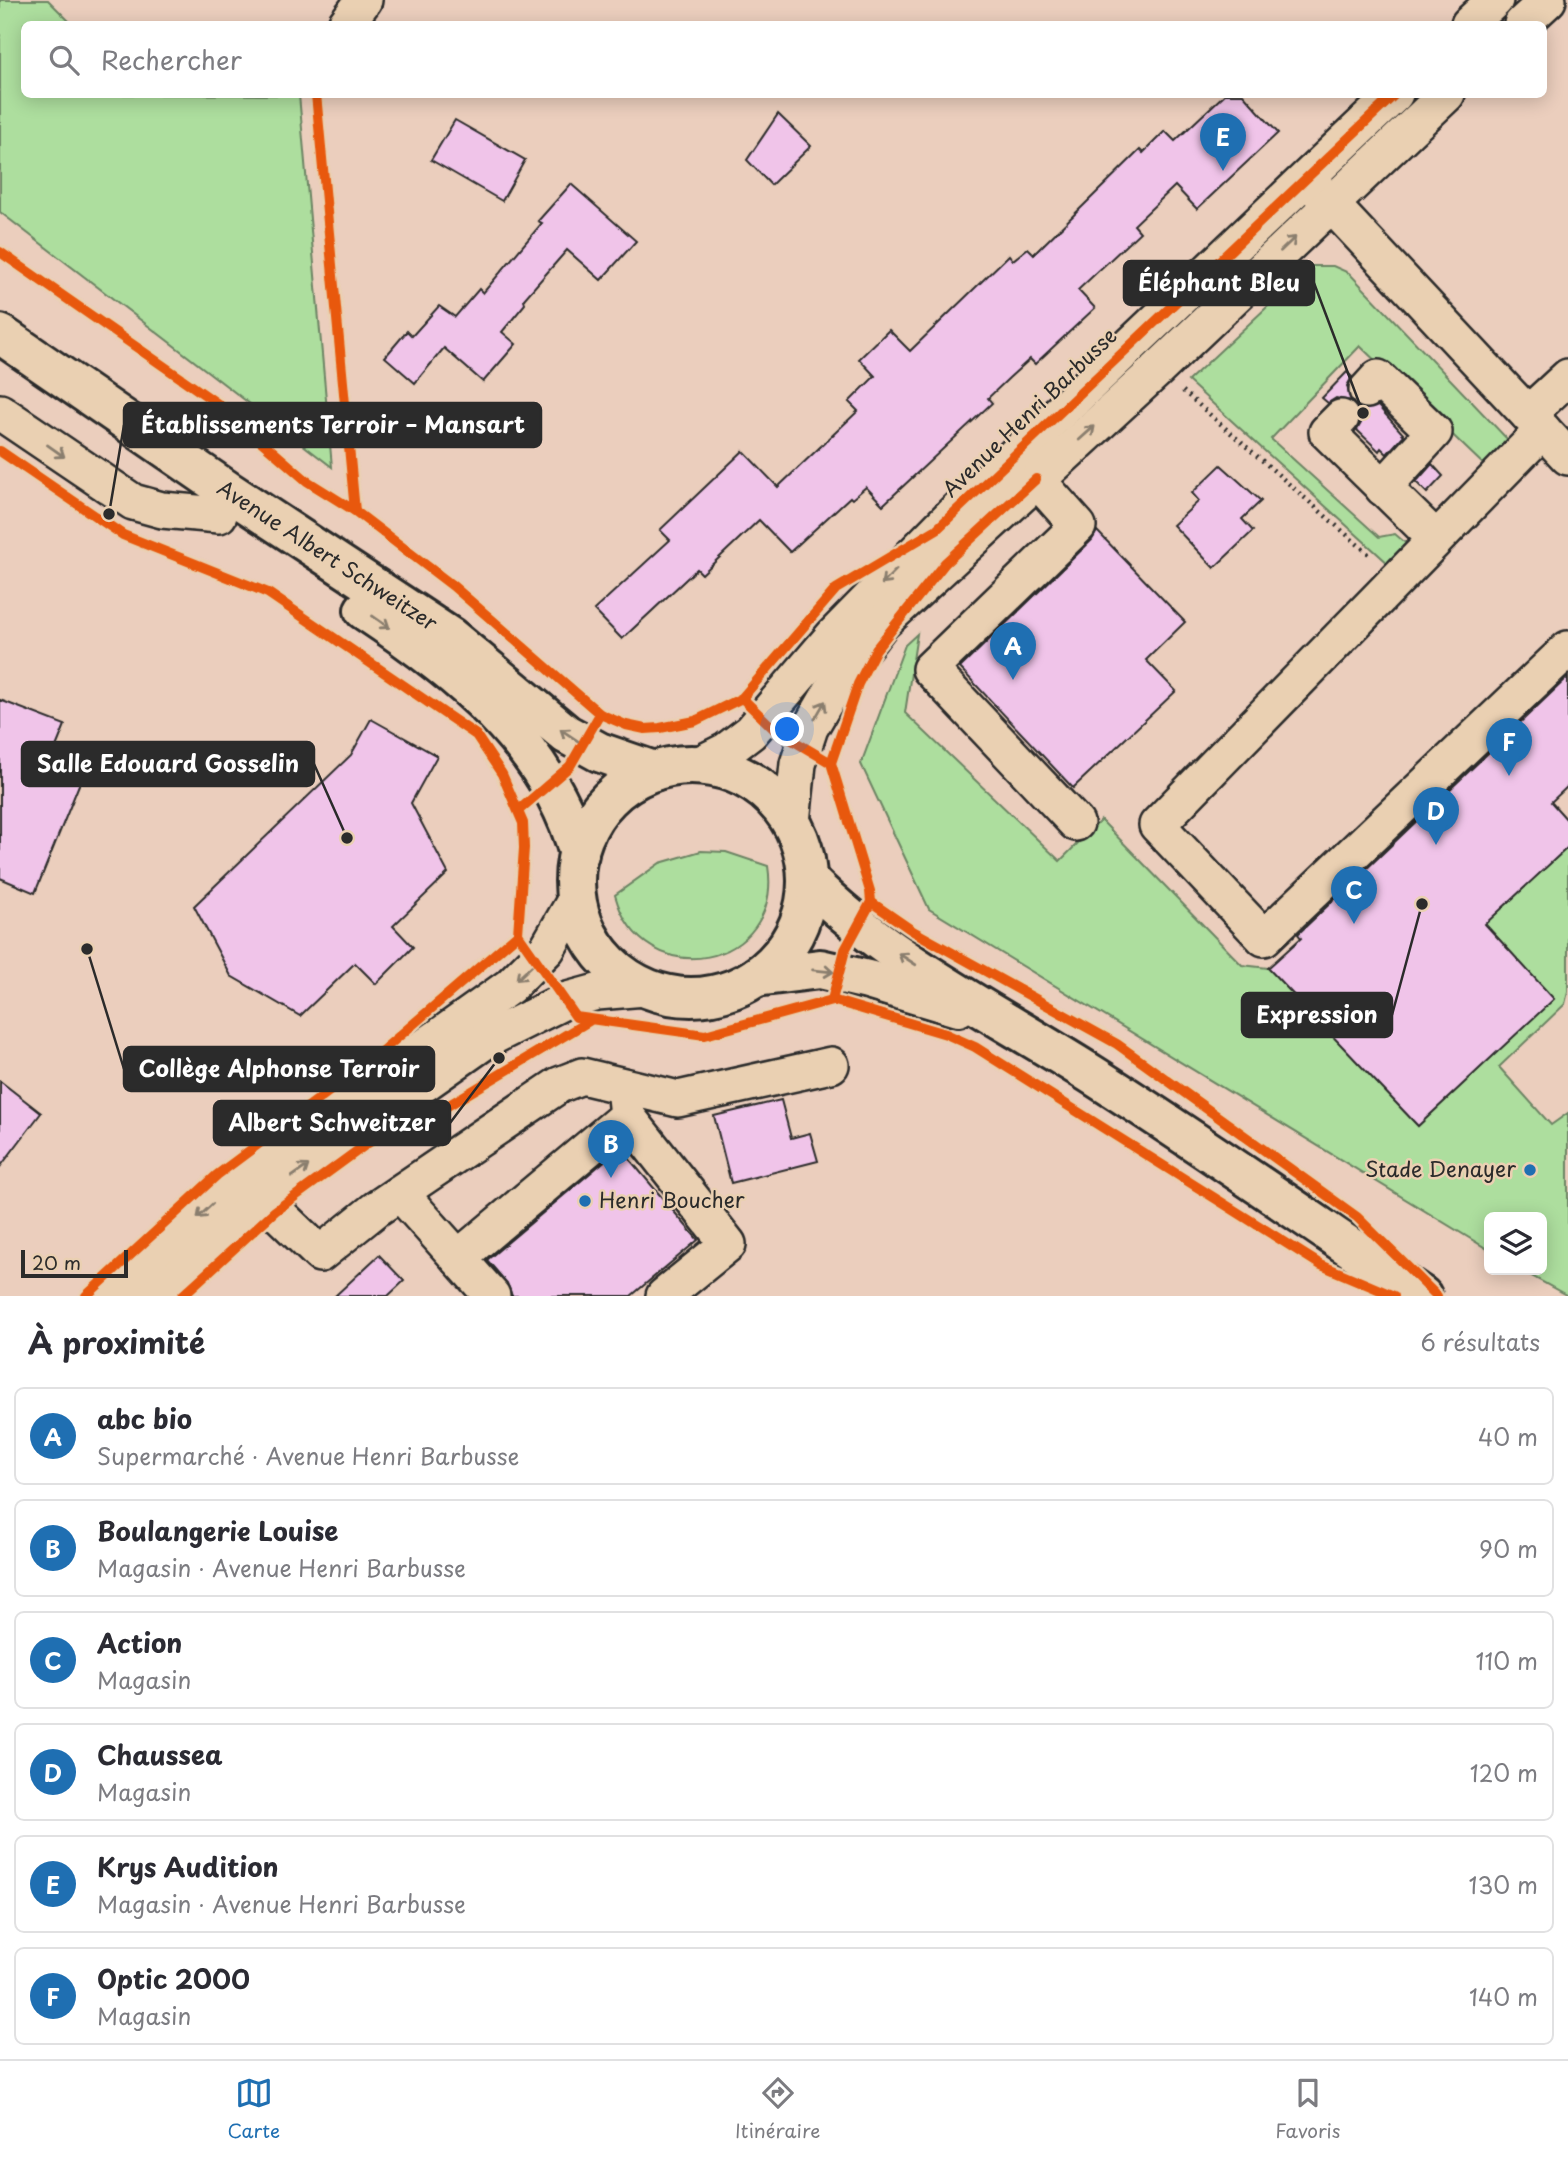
<!DOCTYPE html>
<html lang="fr">
<meta charset="utf-8">
<style>
:root{--surface:#fff;--page:#f2f2f3;--text:#2b2b33;--muted:#7c7c81;--line:#e1e1e2;--accent:#1f6fb2}
body{margin:0;font-family:"Playpen Sans",sans-serif;background:var(--page);color:var(--text)}
.controls{position:absolute;right:21px;bottom:21px;display:grid;overflow:hidden;border-radius:10px;box-shadow:0 4px 18px #0003}
.controls button{width:63px;height:63px;display:grid;place-items:center;padding:0;border:0;border-bottom:2px solid var(--line);background:var(--surface);color:var(--text);font:35px sans-serif}
.scale{position:absolute;left:21px;bottom:18px;width:107px;box-sizing:border-box;padding-left:7px;border:4px solid #2b2b2b;border-top:0;font-size:19px;line-height:24px;white-space:nowrap;color:#2b2b2b;-webkit-text-stroke:5px #ead0b2;paint-order:stroke}
.you{position:absolute;left:788px;top:730px;width:24px;height:24px;margin:-18px;border:5px solid #fff;border-radius:50%;background:#1a73e8;box-shadow:0 0 0 10px #1a73e833}
.badge{display:grid;place-items:center;width:46px;height:46px;border-radius:50%;background:var(--accent);color:#fff;font-size:23px;font-weight:700}
.pin{position:absolute;translate:-50% -58px;filter:drop-shadow(0 2px 4px #0008)}
.pin::after{content:'';position:absolute;top:37px;width:24px;height:21px;background:inherit;clip-path:polygon(0 0,100% 0,50% 100%)}
.list{margin:0;padding:0;list-style:none}
h2{display:flex;justify-content:space-between;align-items:center;height:91px;margin:0;padding:0 28px;font-size:30px}
h2 small{font-size:23px;font-weight:400;color:var(--muted)}
.list li{display:grid;grid-template-columns:46px 1fr auto;gap:21px;align-items:center;box-sizing:border-box;height:98px;margin:0 14px 14px;padding:0 14px;border:2px solid var(--line);border-radius:10px}
.list b{display:block;font-size:26px;white-space:nowrap}
.list p{margin:0;font-size:23px;white-space:nowrap;color:var(--muted)}
.list em{font-size:23px;font-style:normal;color:var(--muted)}
.icon{flex:none;width:38px;height:38px;fill:none;stroke:currentColor;stroke-width:2;stroke-linecap:round;stroke-linejoin:round}
.map{position:relative;flex:none;width:1568px;height:1296px;overflow:hidden}
.search{position:absolute;background:var(--surface);box-shadow:0 4px 18px #0003;left:21px;right:21px;top:21px;height:77px;display:flex;align-items:center;gap:18px;box-sizing:border-box;padding:0 24px;border-radius:10px;color:var(--muted);font-size:26px}
.sheet{height:763px;background:var(--surface)}
nav{display:flex;justify-content:space-around;align-items:center;box-sizing:border-box;height:98px;border-top:2px solid var(--line);background:var(--surface);font-size:19px;color:var(--muted)}
nav a{display:grid;justify-items:center;gap:4px}
nav .on{color:var(--accent)}
.map>svg:first-child{display:block}
.grass{fill:#adde9e;stroke:#6c8464;stroke-width:2}
.building{fill:#f0c4e9;stroke:#2b2b2b;stroke-width:2}
.lines{fill:none;stroke-linecap:round;stroke-linejoin:round}
.minor-casing{stroke:#2b2b2b;stroke-width:40}
.major-casing{stroke:#2b2b2b;stroke-width:44}
.path{stroke:#2b2b2b;stroke-width:4.5;stroke-dasharray:2 5;stroke-linecap:butt}
.minor{stroke:#ead0b2;stroke-width:35}
.major{stroke:#ead0b2;stroke-width:38}
.cycleway-casing{stroke:#ead0b2;stroke-width:15}
.cycleway{stroke:#e8590c;stroke-width:10}
.oneway{stroke:#8a7e6e}
.poi-dot{fill:#1f6fb2;stroke:#ead0b2;stroke-width:2.5}
.labels{text-anchor:middle;stroke-width:5;stroke-linejoin:round;paint-order:stroke}
.street-label{font-size:21px;fill:#2b2b2b;stroke:#ead0b2}
.poi-label{font-size:21px;fill:#2b2b2b;stroke:#ead0b2;text-anchor:end}
.leader{fill:none;stroke:#2b2b2b;stroke-width:2.5}
.callout-dot{fill:#2b2b2b;stroke:#ead0b2;stroke-width:2.5}
.callout{fill:#2b2b2b;stroke:#2b2b2b;stroke-width:2.5}
.callout-label{font-size:23px;text-anchor:middle;font-weight:bold;fill:#fff}
</style>
<div class="map">
<svg width="1568" height="1296" viewBox="0 0 1568 1296">
<rect width="100%" height="100%" fill="#ebcebd"/>
<filter id="ink" filterUnits="userSpaceOnUse"><feTurbulence type="fractalNoise" baseFrequency=".0143" numOctaves="2"/><feDisplacementMap in="SourceGraphic" scale="14" xChannelSelector="R" yChannelSelector="G"/><feConvolveMatrix kernelMatrix="1 2 1 2 8 2 1 2 1" color-interpolation-filters="sRGB"/></filter>
<g filter="url(#ink)">
<g class="grass">
<polygon points="0,0 48,0 72,24 24,24 24,94 299,95 332,467 0,212"/>
<polygon points="1311,266 1333,266 1349,273 1510,442 1486,467 1360,346 1271,439 1379,537 1395,534 1409,546 1390,565 1188,381"/>
<polygon points="917,634 905,713 1060,861 1101,820 1242,965 1268,968 1418,1126 1553,999 1485,924 1568,847 1568,992 1565,1004 1499,1067 1551,1125 1568,1113 1568,1296 1521,1270 1542,1270 1542,1217 1489,1217 1489,1250 929,909 861,764 905,645"/>
<path d="M 701,851 L 726,852 L 768,866 C 784,967 643,997 615,895 L 660,863 Z"/>
</g>
<g class="building">
<polygon points="1225,94 1243,94 1278,133 1197,209 1175,186 1134,225 1140,232 1078,290 1095,308 1035,364 1030,359 1009,378 988,398 992,403 883,505 866,487 852,499 850,497 790,552 759,520 702,574 697,569 622,639 594,610 670,540 660,530 743,451 778,487 858,411 849,402 875,376 859,359 889,330 910,351 1009,255 1013,260 1028,248 1034,254 1140,150 1143,153 1165,131 1175,141"/>
<polygon points="778,114 811,146 771,185 747,160"/>
<polygon points="455,120 525,160 502,201 431,160"/>
<polygon points="571,184 636,241 601,280 567,250 524,299 525,304 502,332 516,344 483,382 444,348 415,383 385,357 407,331 412,336 439,306 455,317 479,289 483,293 542,223 538,221"/>
<polygon points="1347,372 1352,377 1347,386 1351,401 1336,398 1328,403 1322,398"/>
<polygon points="1378,406 1404,435 1387,454 1381,448 1379,451 1357,430 1361,423 1357,407 1363,410"/>
<polygon points="1432,464 1443,476 1427,493 1416,482"/>
<polygon points="1221,465 1261,501 1242,519 1253,531 1214,568 1173,525 1199,501 1192,493"/>
<polygon points="1097,531 1185,622 1146,660 1176,691 1073,788 960,668 1092,540"/>
<polygon points="1568,677 1568,786 1551,802 1568,821 1568,847 1485,924 1554,999 1418,1126 1268,968 1301,938 1298,934"/>
<polygon points="0,700 65,725 54,752 87,765 35,893 0,878"/>
<polygon points="371,719 437,756 411,803 448,873 393,926 413,947 376,984 355,963 300,1016 231,976 194,906 351,755"/>
<polygon points="0,1081 41,1113 0,1167"/>
<polygon points="781,1100 791,1138 810,1133 818,1161 731,1183 714,1116"/>
<polygon points="620,1148 698,1240 631,1296 512,1296 507,1283 487,1260"/>
<polygon points="379,1255 404,1281 388,1296 335,1296"/>
</g>
<g class="lines">
<g class="minor-casing">
<g id="minor">
<polyline points="346,24 364,0"/>
<polyline points="1469,24 1495,0"/>
<polyline points="1522,24 1548,0"/>
<polyline points="1314,186 1568,457"/>
<polyline points="1367,390 1378,378 1434,432 1383,488"/>
<polyline points="0,412 133,502 162,510 219,515"/>
<polyline points="1528,414 1568,377"/>
<polyline points="1341,418 1327,432 1436,539"/>
<polyline points="1543,430 1157,825 1264,938 1568,649"/>
<polyline points="1021,462 1078,526 930,669 1076,823"/>
<polyline points="698,765 726,751 751,732 833,636 955,512 1395,94"/>
<polyline points="792,822 798,764 810,728 838,680 881,624 1158,369 1447,94"/>
<polyline points="627,1116 728,1244 664,1296"/>
<polyline points="241,1178 320,1254 376,1209 559,1085 582,1076 678,1099 831,1065"/>
<polyline points="400,1193 492,1296"/>
<polyline points="458,1258 627,1116 624,1087"/>
<polyline points="114,1296 241,1178 510,986 547,949 577,897"/>
<polyline points="156,1296 274,1189 488,1039 564,1001 597,992 645,988"/>
</g>
</g>
<g class="major-casing">
<g id="major">
<polyline points="0,334 228,491 450,637 566,734 599,752 654,771"/>
<path d="M 364,610 C 456,671 549,743 579,854"/>
<circle cx="691" cy="881" r="116"/>
<path d="M 807,879 C 888,961 995,1013 1091,1074 C 1203,1145 1312,1222 1422,1296"/>
<polyline points="756,977 820,969 868,980 958,1007"/>
</g>
</g>
<polyline class="path" points="1183,391 1371,556"/>
<use href="#minor" class="minor"/>
<use href="#major" class="major"/>
<g class="cycleway-casing">
<g id="cycleway">
<polyline points="316,94 355,511"/>
<polyline points="0,252 218,404 307,481 355,511 453,586 600,714 626,725 645,729 660,728 695,721 742,698 836,589 937,529 1395,94"/>
<polyline points="0,451 123,535 268,593 476,735 502,774 523,823 524,848 518,934 576,1017 705,1035 832,1000 946,1034 975,1047 1321,1265 1394,1296"/>
<polyline points="742,698 775,730 831,763"/>
<polyline points="519,810 570,766 600,714"/>
<polyline points="871,902 913,931 1117,1044 1357,1217 1437,1296"/>
<polyline points="832,1000 845,950 871,902 870,891 831,763 858,684 876,649 945,563 1036,479"/>
<polyline points="86,1296 217,1175 375,1057 518,934"/>
<polyline points="182,1296 275,1211 368,1143 380,1135 434,1114 589,1021"/>
</g>
</g>
<use href="#cycleway" class="cycleway"/>
</g>
<defs><path id="oneway-shaft" d="M-6 0H5M1.5-3L5.5 0L1.5 3" fill="none" stroke-width="1.6" stroke-linecap="round" stroke-linejoin="round" transform="scale(1.75)"/></defs>
<g class="oneway">
<use href="#oneway-shaft" transform="translate(1288 244) rotate(-44)"/>
<use href="#oneway-shaft" transform="translate(1087 433) rotate(-42)"/>
<use href="#oneway-shaft" transform="translate(56 451) rotate(35)"/>
<use href="#oneway-shaft" transform="translate(889 577) rotate(135)"/>
<use href="#oneway-shaft" transform="translate(381 622) rotate(35)"/>
<use href="#oneway-shaft" transform="translate(820 710) rotate(-60)"/>
<use href="#oneway-shaft" transform="translate(569 735) rotate(-146)"/>
<use href="#oneway-shaft" transform="translate(907 959) rotate(-147)"/>
<use href="#oneway-shaft" transform="translate(823 971) rotate(6)"/>
<use href="#oneway-shaft" transform="translate(524 973) rotate(137)"/>
<use href="#oneway-shaft" transform="translate(300 1171) rotate(-35)"/>
<use href="#oneway-shaft" transform="translate(205 1211) rotate(137)"/>
</g>
</g>
<g class="poi-dot">
<circle cx="1530" cy="1170" r="7"/>
<circle cx="585" cy="1201" r="7"/>
</g>
<g class="labels">
<g class="street-label">
<text transform="translate(1030 413) rotate(-44)" y="7">Avenue Henri Barbusse</text>
<text transform="translate(327 556) rotate(33)" y="7">Avenue Albert Schweitzer</text>
</g>
<g class="poi-label">
<text x="1516" y="1177">Stade Denayer</text>
<text x="599" y="1208" text-anchor="start">Henri Boucher</text>
</g>
</g>
<path class="leader" d="M1363 413L1314 283M109 514L124 425M347 838L314 764M1422 904L1392 1015M87 949L124 1069M499 1058L450 1123"/>
<g class="callout-dot">
<circle cx="1363" cy="413" r="7"/>
<circle cx="109" cy="514" r="7"/>
<circle cx="347" cy="838" r="7"/>
<circle cx="1422" cy="904" r="7"/>
<circle cx="87" cy="949" r="7"/>
<circle cx="499" cy="1058" r="7"/>
</g>
<g class="callout">
<rect x="1124" y="261" width="190" height="44" rx="7"/>
<rect x="124" y="403" width="417" height="44" rx="7"/>
<rect x="22" y="742" width="292" height="44" rx="7"/>
<rect x="1242" y="993" width="150" height="44" rx="7"/>
<rect x="124" y="1047" width="310" height="44" rx="7"/>
<rect x="214" y="1101" width="236" height="44" rx="7"/>
</g>
<g class="callout-label">
<text x="1219" y="291">Éléphant Bleu</text>
<text x="333" y="433">Établissements Terroir – Mansart</text>
<text x="168" y="772">Salle Edouard Gosselin</text>
<text x="1317" y="1023">Expression</text>
<text x="279" y="1077">Collège Alphonse Terroir</text>
<text x="332" y="1131">Albert Schweitzer</text>
</g>
</svg>
<div class="controls">
<button><svg class="icon" aria-label="layers" viewBox="0 0 24 24"><path d="M12 4l9 5-9 5-9-5zM3 14l9 5 9-5"/></svg></button>
</div>
<div class="scale">20 m</div>
<div class="you"></div>
<div class="pin badge" style="left:1013px;top:680px">A</div>
<div class="pin badge" style="left:611px;top:1178px">B</div>
<div class="pin badge" style="left:1354px;top:924px">C</div>
<div class="pin badge" style="left:1436px;top:845px">D</div>
<div class="pin badge" style="left:1223px;top:171px">E</div>
<div class="pin badge" style="left:1509px;top:776px">F</div>
<div class="search"><svg class="icon" aria-label="search" viewBox="0 0 24 24"><circle cx="10" cy="10" r="6"/><path d="M15 15l6 6"/></svg>Rechercher</div>
</div>
<section class="sheet">
<h2>À proximité<small>6 résultats</small></h2>
<ul class="list">
<li><span class="badge">A</span><div><b>abc bio</b><p>Supermarché · Avenue Henri Barbusse</p></div><em>40 m</em></li>
<li><span class="badge">B</span><div><b>Boulangerie Louise</b><p>Magasin · Avenue Henri Barbusse</p></div><em>90 m</em></li>
<li><span class="badge">C</span><div><b>Action</b><p>Magasin</p></div><em>110 m</em></li>
<li><span class="badge">D</span><div><b>Chaussea</b><p>Magasin</p></div><em>120 m</em></li>
<li><span class="badge">E</span><div><b>Krys Audition</b><p>Magasin · Avenue Henri Barbusse</p></div><em>130 m</em></li>
<li><span class="badge">F</span><div><b>Optic 2000</b><p>Magasin</p></div><em>140 m</em></li>
</ul>
</section>
<nav>
<a class="on"><svg class="icon" aria-label="map" viewBox="0 0 24 24"><path d="M3 6l6-2 6 2 6-2v14l-6 2-6-2-6 2zM9 4v14M15 6v14"/></svg>Carte</a>
<a><svg class="icon" aria-label="directions" viewBox="0 0 24 24"><path d="M12 3l9 9-9 9-9-9zM9 14v-3h6M13 9l2 2-2 2"/></svg>Itinéraire</a>
<a><svg class="icon" aria-label="saved" viewBox="0 0 24 24"><path d="M7 4h10v16l-5-4-5 4z"/></svg>Favoris</a>
</nav>
